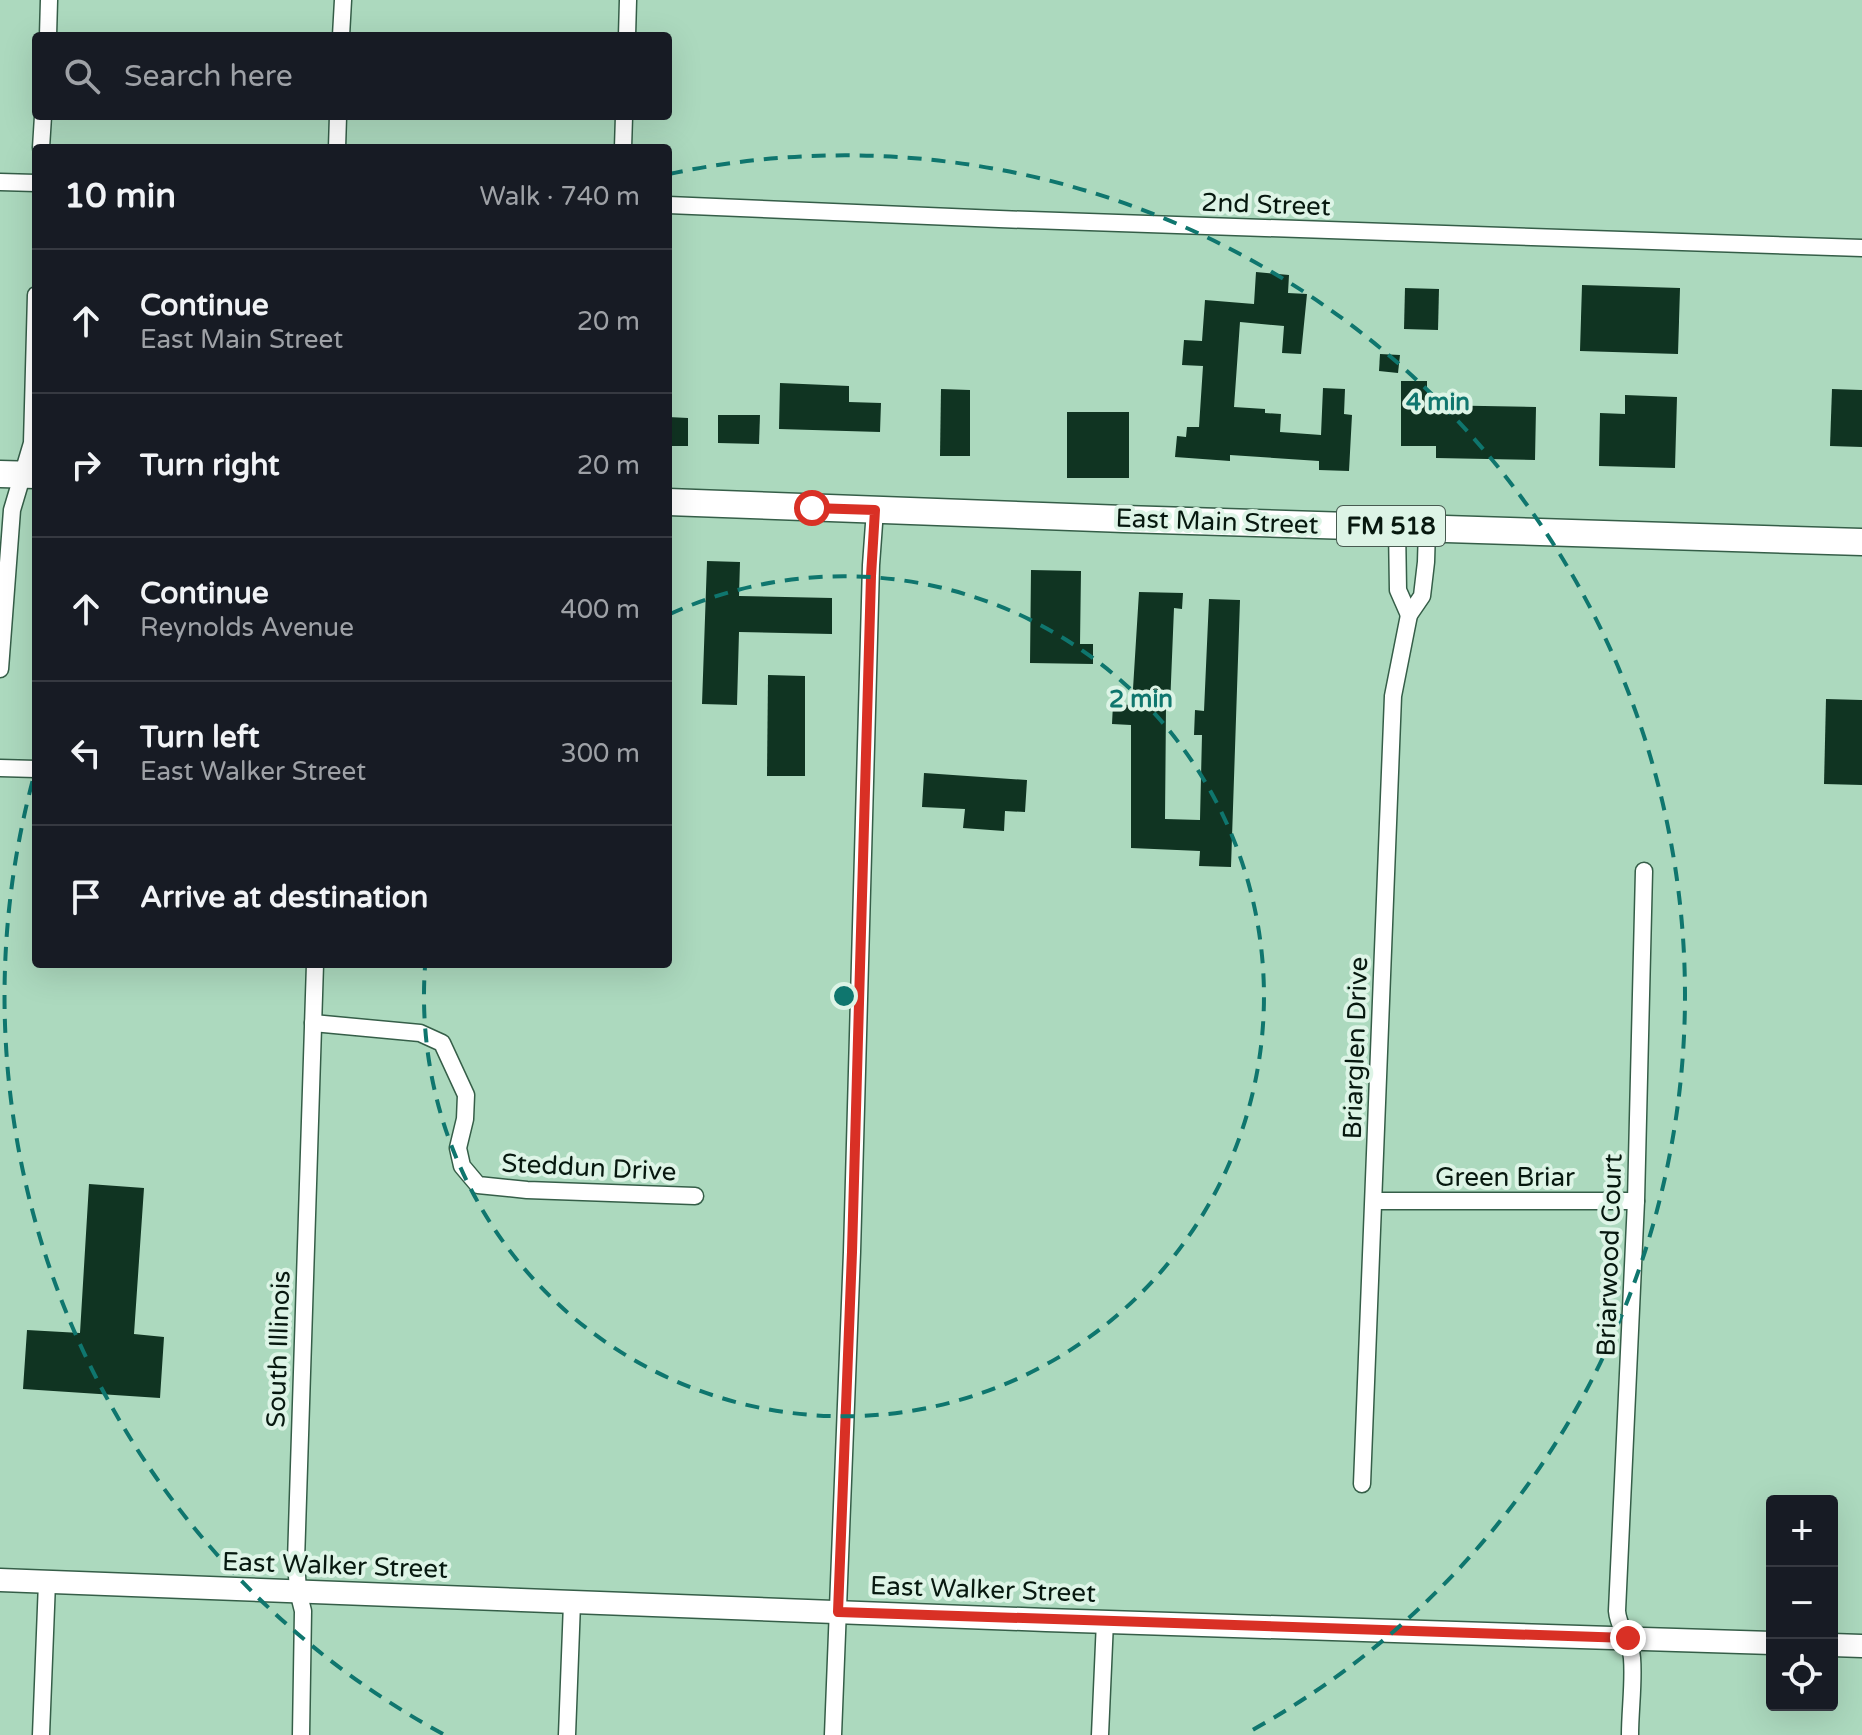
<!DOCTYPE html>
<meta charset="utf-8">
<style>
:root{--surface:#171b24;--page:#242831;--text:#f1f3f6;--muted:#9ea1a6;--line:#363941}
body{margin:0;font-family:"Varela Round",sans-serif;background:var(--page);color:var(--text)}
.controls{position:absolute;right:24px;bottom:24px;display:grid;overflow:hidden;border-radius:8px;box-shadow:0 8px 32px #0002}
.controls button{width:72px;height:72px;display:grid;place-items:center;padding:0;border:0;border-bottom:2px solid var(--line);background:var(--surface);color:var(--text);font:40px sans-serif}
.stop{position:absolute;width:24px;height:24px;margin:-18px;border:6px solid #d93025;border-radius:50%;background:#fff}
.stop.end{background:#d93025;border-color:#fff;box-shadow:0 2px 8px #0008}
.list{margin:0;padding:0;list-style:none}
h2{display:flex;justify-content:space-between;align-items:center;height:104px;margin:0;padding:0 32px;font-size:34px}
h2 small{font-size:26px;font-weight:400;color:var(--muted)}
.list li{display:grid;grid-template-columns:52px 1fr auto;gap:24px;align-items:center;box-sizing:border-box;height:144px;padding:0 32px;border-top:2px solid var(--line)}
.list b{display:block;font-size:30px;white-space:nowrap}
.list p{margin:0;font-size:26px;white-space:nowrap;color:var(--muted)}
.list em{font-size:26px;font-style:normal;color:var(--muted)}
.icon{flex:none;width:44px;height:44px;fill:none;stroke:currentColor;stroke-width:2;stroke-linecap:round;stroke-linejoin:round}
.map{position:relative;flex:none;width:1862px;height:1735px;overflow:hidden}
.search{position:absolute;background:var(--surface);box-shadow:0 8px 32px #0002;left:32px;top:32px;width:640px;height:88px;display:flex;align-items:center;gap:20px;box-sizing:border-box;padding:0 28px;border-radius:8px;color:var(--muted);font-size:30px}
.panel{position:absolute;background:var(--surface);box-shadow:0 8px 32px #0002;left:32px;top:144px;width:640px;height:824px;border-radius:8px}
.map>svg:first-child{display:block}
.building{fill:#103422}
.lines{fill:none;stroke-linecap:round;stroke-linejoin:round}
.minor-casing{stroke:#355e48;stroke-width:19}
.tertiary-casing{stroke:#355e48;stroke-width:25}
.primary-casing{stroke:#355e48;stroke-width:29}
.minor{stroke:#fff;stroke-width:16}
.tertiary{stroke:#fff;stroke-width:22}
.primary{stroke:#fff;stroke-width:26}
.route{stroke:#d93025;stroke-width:10}
.ring{fill:none;stroke:#0f766e;stroke-width:4;stroke-dasharray:14 10}
.labels{text-anchor:middle;stroke-width:8;stroke-linejoin:round;paint-order:stroke}
.shield{fill:#ddf4e6;stroke:#475a50;stroke-width:2}
.shield-label{font-size:24px;font-weight:bold;fill:#07180f}
.street-label{font-size:26px;fill:#07180f;stroke:#ddf4e6}
.centre{fill:#0f766e;stroke:#ddf4e6;stroke-width:4}
.ring-label{font-size:24px;text-anchor:middle;font-weight:bold;fill:#0f766e;stroke:#ddf4e6;stroke-width:8;stroke-linejoin:round;paint-order:stroke}
</style>
<div class="map">
<svg width="1862" height="1735" viewBox="0 0 1862 1735">
<rect width="100%" height="100%" fill="#acd9be"/>
<g class="building">
<polygon points="1256,272 1289,275 1288,293 1307,294 1301,354 1282,353 1284,326 1240,322 1234,407 1265,409 1265,413 1281,414 1280,432 1321,435 1323,388 1345,389 1344,414 1352,415 1349,471 1319,470 1319,461 1230,455 1230,461 1175,457 1177,436 1186,437 1187,427 1199,427 1203,366 1182,365 1184,340 1202,341 1205,300 1254,304"/>
<polygon points="1582,285 1680,288 1678,354 1580,351"/>
<polygon points="1405,288 1439,289 1438,330 1404,329"/>
<polygon points="1380,354 1400,355 1398,373 1379,371"/>
<polygon points="1401,381 1427,381 1427,405 1536,407 1535,460 1436,458 1436,446 1401,446"/>
<polygon points="780,383 849,386 849,402 881,403 880,432 779,429"/>
<polygon points="941,389 970,390 970,456 940,456"/>
<polygon points="1832,389 1862,390 1862,447 1830,446"/>
<polygon points="1625,395 1677,397 1675,468 1599,466 1600,413 1625,414"/>
<rect x="1067" y="412" width="62" height="66"/>
<polygon points="718,415 760,415 759,444 718,443"/>
<polygon points="668,417 688,418 688,446 668,446"/>
<polygon points="707,561 740,562 739,596 832,598 832,634 739,632 737,705 702,704"/>
<polygon points="1031,570 1081,571 1080,644 1093,644 1093,664 1030,663"/>
<polygon points="1139,592 1183,593 1182,609 1174,608 1170,706 1166,706 1165,819 1200,820 1202,735 1194,735 1195,710 1204,711 1209,599 1240,600 1231,867 1199,866 1200,851 1131,848 1131,725 1112,724 1113,704 1132,705"/>
<polygon points="768,675 805,676 805,776 767,776"/>
<polygon points="1826,699 1862,700 1862,785 1824,784"/>
<polygon points="924,773 1027,780 1025,812 1005,811 1004,831 963,828 965,809 922,807"/>
<polygon points="89,1184 144,1188 134,1334 164,1337 160,1398 23,1389 27,1330 80,1333"/>
</g>
<g class="lines">
<g class="minor-casing">
<g id="minor">
<polyline points="48,36 49,0"/>
<polyline points="341,36 343,0"/>
<polyline points="627,36 628,0"/>
<polyline points="41,148 43,116"/>
<polyline points="337,148 338,116"/>
<polyline points="623,148 624,116"/>
<polyline points="0,182 36,183"/>
<polyline points="668,205 999,219 1862,248"/>
<polyline points="1397,527 1398,590 1409,615"/>
<polyline points="0,669 12,510 32,443 36,295"/>
<polyline points="0,768 36,769"/>
<polyline points="313,1023 420,1033 442,1043 466,1095 465,1119 458,1148 462,1166 478,1185 527,1190 695,1196"/>
<polyline points="1374,1201 1636,1201"/>
<polyline points="1362,1484 1393,696 1409,615 1422,596 1426,562 1427,528"/>
<polyline points="41,1735 47,1582"/>
<polyline points="301,1735 303,1611 298,1591 296,1561 315,964"/>
<polyline points="567,1735 572,1603"/>
<polyline points="833,1735 852,1252 871,565 875,510"/>
<polyline points="1100,1735 1105,1621"/>
<path d="M 1630,1735 C 1630,1710 1634,1683 1632,1658 C 1631,1641 1618,1627 1617,1611 L 1636,1201 L 1644,871"/>
</g>
</g>
<g class="tertiary-casing">
<g id="tertiary">
<polyline points="0,1580 1046,1620 1772,1643"/>
<polyline points="1832,1645 1862,1646"/>
</g>
</g>
<g class="primary-casing">
<g id="primary">
<polyline points="0,474 36,475"/>
<polyline points="668,502 1124,519 1862,542"/>
</g>
</g>
<use href="#minor" class="minor"/>
<use href="#tertiary" class="tertiary"/>
<use href="#primary" class="primary"/>
</g>
<g class="lines">
<polyline class="route" points="812,508 875,510 871,576 852,1252 838,1612 1628,1638"/>
</g>
<g class="ring">
<path d="M670 614A420 420 0 1 1 425 967"/>
<path d="M443 1734A840 840 0 0 1 35 772M669 174A840 840 0 0 1 1245 1734"/>
</g>
<g class="labels">
<rect class="shield" x="1337" y="506" width="108" height="40" rx="6"/>
<g class="shield-label">
<text x="1391" y="534">FM 518</text>
</g>
<g class="street-label">
<text transform="translate(1266 204) rotate(2)" y="9">2nd Street</text>
<text transform="translate(1217 521) rotate(2)" y="9">East Main Street</text>
<text transform="translate(1355 1048) rotate(-88)" y="9">Briarglen Drive</text>
<text transform="translate(589 1167) rotate(3)" y="9">Steddun Drive</text>
<text x="1505" y="1186">Green Briar</text>
<text transform="translate(1609 1255) rotate(-88)" y="9">Briarwood Court</text>
<text transform="translate(278 1349) rotate(-88)" y="9">South Illinois</text>
<text transform="translate(335 1565) rotate(2)" y="9">East Walker Street</text>
<text transform="translate(983 1589) rotate(2)" y="9">East Walker Street</text>
</g>
</g>
<circle cx="844" cy="996" r="12" class="centre"/>
<g class="ring-label">
<text x="1438" y="410">4 min</text>
<text x="1141" y="707">2 min</text>
</g>
</svg>
<div class="controls">
<button>+</button>
<button>−</button>
<button><svg class="icon" aria-label="locate" viewBox="0 0 24 24"><circle cx="12" cy="12" r="6"/><path d="M12 2v4M12 18v4M2 12h4M18 12h4"/></svg></button>
</div>
<div class="stop" style="left:812px;top:508px"></div>
<div class="stop end" style="left:1628px;top:1638px"></div>
<div class="search"><svg class="icon" aria-label="search" viewBox="0 0 24 24"><circle cx="10" cy="10" r="6"/><path d="M15 15l6 6"/></svg>Search here</div>
<section class="panel">
<h2>10 min<small>Walk · 740 m</small></h2>
<ul class="list">
<li><svg class="icon" aria-label="ahead" viewBox="0 0 24 24"><path d="M12 20V5M6 11l6-6 6 6"/></svg><div><b>Continue</b><p>East Main Street</p></div><em>20 m</em></li>
<li><svg class="icon" aria-label="right" viewBox="0 0 24 24"><path d="M7 20v-9h11M14 6l5 5-5 5"/></svg><div><b>Turn right</b></div><em>20 m</em></li>
<li><svg class="icon" aria-label="ahead" viewBox="0 0 24 24"><path d="M12 20V5M6 11l6-6 6 6"/></svg><div><b>Continue</b><p>Reynolds Avenue</p></div><em>400 m</em></li>
<li><svg class="icon" aria-label="left" viewBox="0 0 24 24"><path d="M17 20v-9H6M10 6l-5 5 5 5"/></svg><div><b>Turn left</b><p>East Walker Street</p></div><em>300 m</em></li>
<li><svg class="icon" aria-label="arrive" viewBox="0 0 24 24"><path d="M6 21V4h12l-3 4 3 4H6"/></svg><div><b>Arrive at destination</b></div></li>
</ul>
</section>
</div>
